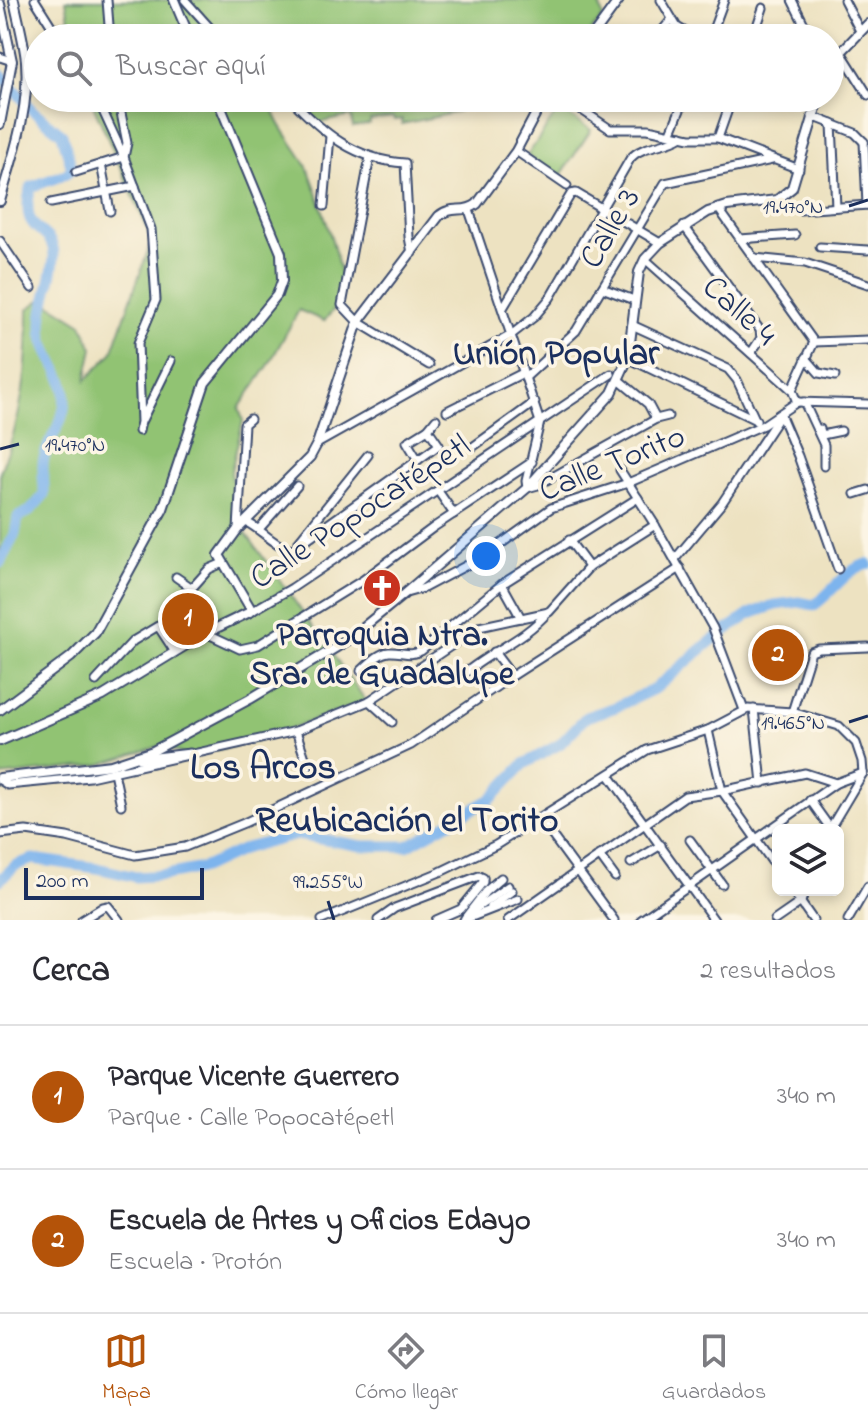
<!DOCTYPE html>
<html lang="es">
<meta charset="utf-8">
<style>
:root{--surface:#fff;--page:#f7f7f7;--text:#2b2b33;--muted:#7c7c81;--line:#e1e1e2;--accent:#b45309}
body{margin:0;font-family:"Indie Flower",sans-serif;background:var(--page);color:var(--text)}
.controls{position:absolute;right:24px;bottom:24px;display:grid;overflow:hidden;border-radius:12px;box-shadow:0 4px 12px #0003}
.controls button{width:72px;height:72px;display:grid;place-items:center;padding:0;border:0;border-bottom:2px solid var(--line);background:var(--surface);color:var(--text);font:40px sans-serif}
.scale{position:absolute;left:24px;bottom:20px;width:180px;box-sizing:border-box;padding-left:8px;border:4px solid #1b2f5e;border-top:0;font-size:22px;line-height:28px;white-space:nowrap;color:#1b2f5e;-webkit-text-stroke:6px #fcf5e5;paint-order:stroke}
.you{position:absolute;left:486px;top:556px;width:28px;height:28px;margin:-20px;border:6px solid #fff;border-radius:50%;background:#1a73e8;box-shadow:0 0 0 12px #1a73e833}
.badge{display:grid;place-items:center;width:52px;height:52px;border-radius:50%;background:var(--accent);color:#fff;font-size:26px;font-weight:700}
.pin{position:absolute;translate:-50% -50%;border:4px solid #fff;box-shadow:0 2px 8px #0006}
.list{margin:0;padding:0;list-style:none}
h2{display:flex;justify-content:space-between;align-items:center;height:104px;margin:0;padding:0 32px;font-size:34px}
h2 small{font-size:26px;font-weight:400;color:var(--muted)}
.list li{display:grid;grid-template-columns:52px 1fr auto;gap:24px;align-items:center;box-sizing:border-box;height:144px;padding:0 32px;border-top:2px solid var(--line)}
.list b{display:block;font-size:30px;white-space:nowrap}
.list p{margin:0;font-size:26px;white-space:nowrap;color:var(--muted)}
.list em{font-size:26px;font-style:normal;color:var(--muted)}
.icon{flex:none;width:44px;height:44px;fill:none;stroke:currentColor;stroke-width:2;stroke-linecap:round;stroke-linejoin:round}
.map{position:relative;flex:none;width:868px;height:920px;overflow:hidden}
.search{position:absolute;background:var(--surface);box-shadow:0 4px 12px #0003;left:24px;right:24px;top:24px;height:88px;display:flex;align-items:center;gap:20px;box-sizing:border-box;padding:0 28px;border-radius:44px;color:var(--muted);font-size:30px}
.sheet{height:392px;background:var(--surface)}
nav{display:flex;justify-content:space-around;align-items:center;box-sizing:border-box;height:112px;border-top:2px solid var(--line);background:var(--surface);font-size:22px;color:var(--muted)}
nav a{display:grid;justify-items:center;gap:4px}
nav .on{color:var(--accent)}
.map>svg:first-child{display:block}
.green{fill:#91c373;stroke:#567968;stroke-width:2}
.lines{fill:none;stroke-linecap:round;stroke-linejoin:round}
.river{stroke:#7db4ed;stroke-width:11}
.minor-casing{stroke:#3a4a6d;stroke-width:11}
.major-casing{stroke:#3a4a6d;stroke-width:12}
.minor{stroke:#fff;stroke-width:7}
.major{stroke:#fff;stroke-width:8}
.ticks{fill:none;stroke:#1b2f5e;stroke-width:3}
.labels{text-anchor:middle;stroke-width:7;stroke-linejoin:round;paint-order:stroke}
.street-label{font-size:34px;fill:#1b2f5e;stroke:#fcf5e5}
.poi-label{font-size:34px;font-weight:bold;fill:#1b2f5e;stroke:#fcf5e5}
.neighbourhood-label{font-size:36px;font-weight:bold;fill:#1b2f5e;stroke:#fcf5e5}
.ticks-label{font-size:20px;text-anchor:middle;fill:#1b2f5e;stroke:#fcf5e5;stroke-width:7;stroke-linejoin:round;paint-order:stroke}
</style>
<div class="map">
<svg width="868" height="920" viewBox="0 0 868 920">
<rect width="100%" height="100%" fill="#fcf5e5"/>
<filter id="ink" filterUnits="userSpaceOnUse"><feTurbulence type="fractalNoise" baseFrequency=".0125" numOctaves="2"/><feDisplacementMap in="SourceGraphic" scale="16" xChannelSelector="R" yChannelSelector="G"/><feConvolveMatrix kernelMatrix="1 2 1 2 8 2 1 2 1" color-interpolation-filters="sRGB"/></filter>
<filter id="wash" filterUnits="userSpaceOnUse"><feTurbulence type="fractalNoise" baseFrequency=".006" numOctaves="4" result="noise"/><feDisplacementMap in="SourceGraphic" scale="32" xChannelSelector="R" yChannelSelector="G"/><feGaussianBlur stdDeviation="1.8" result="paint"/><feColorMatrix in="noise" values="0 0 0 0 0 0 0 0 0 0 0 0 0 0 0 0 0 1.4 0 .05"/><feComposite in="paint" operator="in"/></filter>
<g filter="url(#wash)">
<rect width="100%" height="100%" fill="#ede2c1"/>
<g class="green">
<polygon points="66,0 598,0 603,17 585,38 59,38 51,23 69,19"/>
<path d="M 90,98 L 271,98 C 273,125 298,146 308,169 C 316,186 344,274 342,289 C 341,303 332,312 324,321 L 299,310 L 268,366 L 239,408 L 243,421 L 231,471 L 235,518 L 366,701 L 254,742 L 185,756 L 163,745 L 99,765 L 0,776 L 0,472 C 23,417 28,369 28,309 L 42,299 L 82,324 L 93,348 L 86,380 L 112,353 L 152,239 Z"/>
<polygon points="293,98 493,98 459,110 458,112 402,124 402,119 394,120 393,117 370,120 370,124 353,127 351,116 318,123 303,103"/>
<polygon points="559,109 591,130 559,178 527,156"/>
</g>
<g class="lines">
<g class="river">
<path d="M 0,73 L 32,110 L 62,134 L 72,169 L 66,174 L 31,187 C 17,239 55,223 54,257 C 53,283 38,311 43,337 C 47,357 65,374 65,394 C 66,423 50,434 44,458 C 41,468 45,484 44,495 L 30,511 L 18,517 L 15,534 L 0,563"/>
<path d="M 0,880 L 16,865 L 33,859 L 97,868 L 136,877 L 166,875 L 203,868 L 246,848 L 297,835 L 362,846 L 407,846 L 491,799 L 524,764 L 560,744 L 586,717 L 616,707 L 656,688 L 710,642 L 750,614 L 775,605 L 799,602 L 814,605 C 833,593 846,568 868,564"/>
</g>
</g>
</g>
<g filter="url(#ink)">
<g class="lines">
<g class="minor-casing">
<g id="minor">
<polyline points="35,0 59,38"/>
<polyline points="107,0 110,38"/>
<polyline points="185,0 219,38"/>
<polyline points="661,0 677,27 696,38"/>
<polyline points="792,0 811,38"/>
<polyline points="844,0 860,31"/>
<polyline points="656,38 672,19"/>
<polyline points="710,38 724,0"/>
<polyline points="753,38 763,8"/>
<polyline points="841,52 868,95"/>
<polyline points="0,57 12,61"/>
<polyline points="118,98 127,143 124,157 151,229 152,242 156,300 138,343 141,422 139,431"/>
<path d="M 290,98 C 323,133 355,160 405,163 L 409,237 L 412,253"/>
<polyline points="564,98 610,129 648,129 690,138 718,138 799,169"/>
<polyline points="812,116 855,133 864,142"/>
<polyline points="832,124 836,207"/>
<polyline points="671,132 685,98"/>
<polyline points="718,138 732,98"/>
<polyline points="864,142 867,205"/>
<polyline points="516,151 567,186"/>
<polyline points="370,157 342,305 358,322 429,365"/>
<polyline points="101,164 110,211"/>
<polyline points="76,172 124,157 97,98"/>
<polyline points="777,200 800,210 868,205"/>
<polyline points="51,203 135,186"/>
<polyline points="324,206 330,136"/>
<polyline points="718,208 814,342"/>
<polyline points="469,210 540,422 526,481 527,488 538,485 656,419 668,416"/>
<polyline points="684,226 760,330 761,338 751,353"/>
<polyline points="740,239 795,235"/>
<polyline points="0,241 32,288"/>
<polyline points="820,247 868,250"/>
<polyline points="754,258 805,263 868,284"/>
<polyline points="645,259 792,390 797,402"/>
<polyline points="602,288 634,300"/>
<polyline points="503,308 571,194 576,193 660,243"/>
<polyline points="632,325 728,369 737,380 756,421"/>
<polyline points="814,342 868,340"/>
<polyline points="628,358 756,420"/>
<polyline points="806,358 819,373 835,376"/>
<polyline points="525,378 576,331 665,183 772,160"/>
<polyline points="620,381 648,404 656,419"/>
<polyline points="792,390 814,342"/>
<polyline points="797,402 868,404"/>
<polyline points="804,402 824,445 824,466"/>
<polyline points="447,411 523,373"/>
<polyline points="781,416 798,456 838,569"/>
<polyline points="142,420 171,361"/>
<polyline points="820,429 822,435 841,431"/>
<path d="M 317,444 L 511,335 L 534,317 L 550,298 L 630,159 C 642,144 666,147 682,136"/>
<polyline points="474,446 535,402"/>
<polyline points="418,460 407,442 428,429 436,419"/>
<polyline points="620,470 655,525 713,628 744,710"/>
<polyline points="438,491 454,514"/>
<polyline points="855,494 868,490"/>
<path d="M 246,522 C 263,530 274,547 293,549 L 439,445 L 428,429"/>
<polyline points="260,528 297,486"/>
<polyline points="238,529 244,424 250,419"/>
<polyline points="569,540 589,567"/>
<polyline points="299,541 368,455"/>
<polyline points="675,559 722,503 779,417"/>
<polyline points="176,577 192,588 209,569 223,563"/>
<polyline points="502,584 521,618"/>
<polyline points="406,593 424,588 484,556 551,508 628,483 763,425 797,402"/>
<polyline points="252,611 292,588 611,374"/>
<polyline points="206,633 240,649 258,645 363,580 434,527 532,462"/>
<polyline points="494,652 512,676"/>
<path d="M 361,671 C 369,664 378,653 389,652 C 401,651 410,657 421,651 L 502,584 L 638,498"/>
<path d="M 464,674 C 491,651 524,640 548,612"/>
<polyline points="96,681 133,641 158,626 175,652"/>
<polyline points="369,701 392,722"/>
<polyline points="754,709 762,783"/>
<polyline points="792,712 811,652 819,649 868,647"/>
<polyline points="708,730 722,791 778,870"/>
<polyline points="296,731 308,767"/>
<polyline points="139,759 190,753"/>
<polyline points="114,772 121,805"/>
<polyline points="609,775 714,920"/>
<polyline points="0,780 8,785 90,777 296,731 369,701 479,627 549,612 589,567 655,525"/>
<polyline points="810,800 830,828"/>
<polyline points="540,819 614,920"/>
<polyline points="829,830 863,773"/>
<polyline points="0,834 26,831 67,837 135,855 185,847 244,823 411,745 512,676 680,568"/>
<polyline points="690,840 722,884"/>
<polyline points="599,855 615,877"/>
<polyline points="631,863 661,845"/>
<polyline points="792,890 813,920"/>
<polyline points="490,907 512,891"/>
<polyline points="474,910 508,886"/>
<polyline points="465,918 485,892 501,878"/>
<polyline points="82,920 103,907 108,906 119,920"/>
<polyline points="322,920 440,872 496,845 647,750 708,730 748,709 792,712 839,726 856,743 862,761 863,773"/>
<polyline points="378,920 395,908 479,876 483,878"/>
<polyline points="436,920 461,909 483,882 483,878"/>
<polyline points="464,920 518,899"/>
<polyline points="508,920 685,796 722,791 805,773 836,783"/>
<polyline points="641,920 836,783 863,773"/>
<polyline points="775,920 801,902 805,890"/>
<polyline points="848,920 868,886"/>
</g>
</g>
<g class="major-casing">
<g id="major">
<polyline points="174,0 190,38"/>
<polyline points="0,4 12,61 0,124"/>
<polyline points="591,38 619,0"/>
<polyline points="830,69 841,52 868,24"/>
<path d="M 0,201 C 13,156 30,108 26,61 C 24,41 18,20 14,0"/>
<polyline points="0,710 71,657 95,633 163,509 205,383 277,295 282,281 281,253 217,98"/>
<path d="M 0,741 L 103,696 L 206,633 L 252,611 L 219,555 L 238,529 L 310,457 L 317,444 L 358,322 L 439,216 C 451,205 465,214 477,204 L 516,151 L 544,98"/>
<polyline points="0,778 111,765 153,751 250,699 345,642 404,594 527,488 612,393 628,358 639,272 645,259 660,243 708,212 727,206 777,200 792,188 819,98"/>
</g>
</g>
<use href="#minor" class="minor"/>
<use href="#major" class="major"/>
</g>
</g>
<path class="ticks" d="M 849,206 L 868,200M 0,449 L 19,444M 849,722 L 868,716M 328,901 L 334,920"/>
<defs>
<g id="church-disc" transform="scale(2)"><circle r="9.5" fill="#c8321e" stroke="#fcf5e5"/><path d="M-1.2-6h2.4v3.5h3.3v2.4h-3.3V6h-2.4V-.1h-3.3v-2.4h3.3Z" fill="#fff"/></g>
</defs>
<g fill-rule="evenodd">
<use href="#church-disc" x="382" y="588"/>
</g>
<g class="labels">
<g class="street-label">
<text transform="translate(608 227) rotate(-60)" y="12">Calle 3</text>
<text transform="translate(741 309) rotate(42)" y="12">Calle 4</text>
<text transform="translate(611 461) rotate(-22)" y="12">Calle Torito</text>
<text transform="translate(359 510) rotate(-33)" y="12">Calle Popocatépetl</text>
</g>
<g class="poi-label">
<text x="382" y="645">Parroquia Ntra.<tspan x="382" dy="39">Sra. de Guadalupe</tspan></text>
</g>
<g class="neighbourhood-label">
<text x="556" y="364">Unión Popular</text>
<text x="263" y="778">Los Arcos</text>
<text x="407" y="831">Reubicación el Torito</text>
</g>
</g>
<g class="ticks-label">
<text x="793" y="213">19.470°N</text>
<text x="75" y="451">19.470°N</text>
<text x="793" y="729">19.465°N</text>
<text x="328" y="888">99.255°W</text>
</g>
</svg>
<div class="controls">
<button><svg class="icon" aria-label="layers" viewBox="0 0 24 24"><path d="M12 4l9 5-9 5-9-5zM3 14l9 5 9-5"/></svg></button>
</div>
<div class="scale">200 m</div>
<div class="you"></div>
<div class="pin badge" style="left:188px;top:619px">1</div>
<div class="pin badge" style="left:778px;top:655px">2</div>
<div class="search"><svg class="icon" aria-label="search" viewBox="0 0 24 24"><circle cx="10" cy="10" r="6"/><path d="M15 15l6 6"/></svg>Buscar aquí</div>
</div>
<section class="sheet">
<h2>Cerca<small>2 resultados</small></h2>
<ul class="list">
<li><span class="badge">1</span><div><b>Parque Vicente Guerrero</b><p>Parque · Calle Popocatépetl</p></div><em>340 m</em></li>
<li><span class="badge">2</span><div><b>Escuela de Artes y Oficios Edayo</b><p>Escuela · Protón</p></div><em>340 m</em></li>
</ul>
</section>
<nav>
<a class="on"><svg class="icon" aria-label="map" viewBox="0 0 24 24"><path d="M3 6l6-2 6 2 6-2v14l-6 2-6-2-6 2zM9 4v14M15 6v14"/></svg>Mapa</a>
<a><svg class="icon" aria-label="directions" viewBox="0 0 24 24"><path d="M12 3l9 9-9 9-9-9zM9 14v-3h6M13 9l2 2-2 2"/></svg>Cómo llegar</a>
<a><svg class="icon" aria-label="saved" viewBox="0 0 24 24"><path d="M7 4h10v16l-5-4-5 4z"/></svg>Guardados</a>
</nav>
